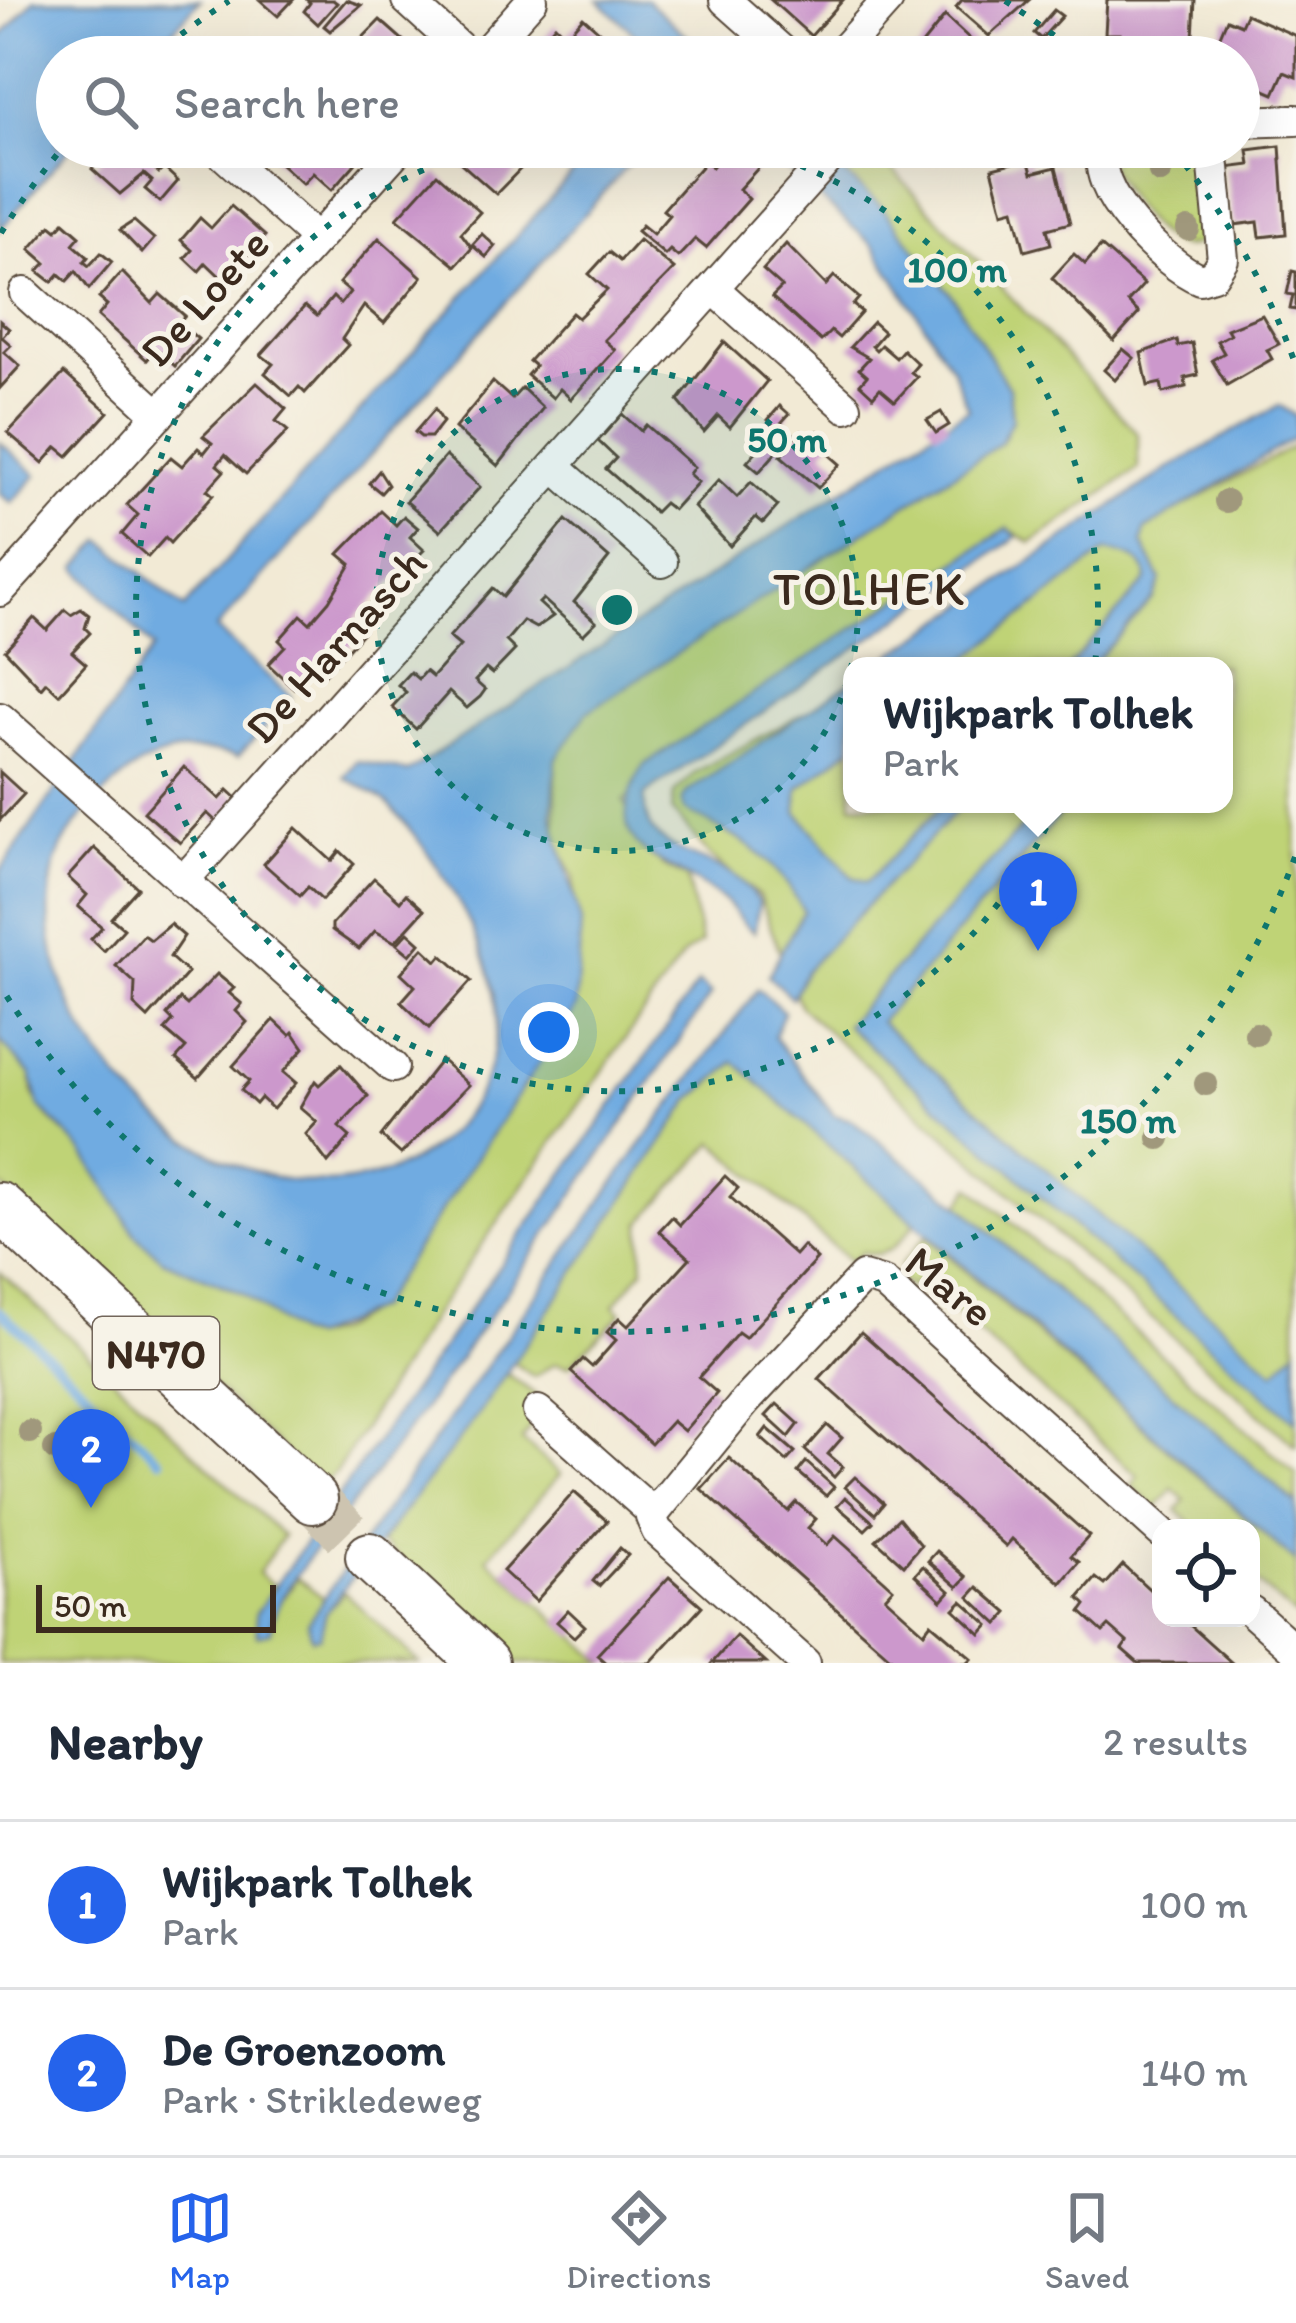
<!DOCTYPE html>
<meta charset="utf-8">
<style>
:root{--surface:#fff;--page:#f2f2f3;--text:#1f2937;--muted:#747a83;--line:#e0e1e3;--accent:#2563eb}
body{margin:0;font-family:Itim,sans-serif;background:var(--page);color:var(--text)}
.controls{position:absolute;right:36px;bottom:36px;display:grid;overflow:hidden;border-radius:24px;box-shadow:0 12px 48px #0002}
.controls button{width:108px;height:108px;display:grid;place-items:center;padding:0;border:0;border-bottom:3px solid var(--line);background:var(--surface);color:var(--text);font:60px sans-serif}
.scale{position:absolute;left:36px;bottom:30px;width:240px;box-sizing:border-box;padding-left:12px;border:6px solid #3b2a1e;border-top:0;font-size:33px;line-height:42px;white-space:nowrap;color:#3b2a1e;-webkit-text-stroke:9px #f7f3e8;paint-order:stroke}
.you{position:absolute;left:549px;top:1032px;width:42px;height:42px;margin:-30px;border:9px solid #fff;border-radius:50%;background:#1a73e8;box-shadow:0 0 0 18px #1a73e833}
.badge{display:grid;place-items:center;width:78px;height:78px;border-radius:50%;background:var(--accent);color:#fff;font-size:39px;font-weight:700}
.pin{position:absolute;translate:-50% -99px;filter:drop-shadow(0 3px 6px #0008)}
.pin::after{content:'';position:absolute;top:63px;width:42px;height:36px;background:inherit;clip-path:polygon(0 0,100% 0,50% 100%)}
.popup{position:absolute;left:843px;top:657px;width:390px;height:156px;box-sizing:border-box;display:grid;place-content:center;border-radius:24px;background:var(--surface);filter:drop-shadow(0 3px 9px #0005);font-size:39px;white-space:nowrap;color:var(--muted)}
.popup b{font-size:45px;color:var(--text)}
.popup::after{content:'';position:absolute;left:50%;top:100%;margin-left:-24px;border:24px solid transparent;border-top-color:var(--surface)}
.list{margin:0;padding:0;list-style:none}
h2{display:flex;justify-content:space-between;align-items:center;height:156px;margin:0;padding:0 48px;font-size:51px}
h2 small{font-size:39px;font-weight:400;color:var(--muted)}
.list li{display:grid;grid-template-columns:78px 1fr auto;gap:36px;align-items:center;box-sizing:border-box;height:168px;padding:0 48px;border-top:3px solid var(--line)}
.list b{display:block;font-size:45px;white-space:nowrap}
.list p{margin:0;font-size:39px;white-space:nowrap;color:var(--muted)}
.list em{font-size:39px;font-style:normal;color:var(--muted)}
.icon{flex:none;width:66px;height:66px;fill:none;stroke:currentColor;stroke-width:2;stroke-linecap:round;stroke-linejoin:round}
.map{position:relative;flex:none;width:1296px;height:1663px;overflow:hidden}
.search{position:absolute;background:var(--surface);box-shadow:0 12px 48px #0002;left:36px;right:36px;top:36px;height:132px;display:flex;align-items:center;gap:30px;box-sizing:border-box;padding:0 42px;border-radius:66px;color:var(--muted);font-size:45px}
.sheet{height:492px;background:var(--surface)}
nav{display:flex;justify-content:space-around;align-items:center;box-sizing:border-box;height:168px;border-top:3px solid var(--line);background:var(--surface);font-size:33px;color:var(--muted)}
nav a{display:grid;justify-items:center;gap:6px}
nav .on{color:var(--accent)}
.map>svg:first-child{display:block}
.green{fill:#bfd376;stroke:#7d7e4a;stroke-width:3}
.water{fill:#70abe1;stroke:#566a80;stroke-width:3}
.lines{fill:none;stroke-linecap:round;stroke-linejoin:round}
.stream{stroke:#70abe1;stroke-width:9}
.building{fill:#cc98cc}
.primary-tunnel{stroke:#cdc4b0;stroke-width:48;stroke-dasharray:48 24;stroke-linecap:butt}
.street-casing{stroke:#564739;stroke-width:34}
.primary-casing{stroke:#564739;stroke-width:52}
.street{stroke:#fff;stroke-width:30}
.primary{stroke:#fff;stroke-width:48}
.tree{fill:#a0987c}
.ring{fill:none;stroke:#0f766e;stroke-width:6;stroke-dasharray:6 12}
.labels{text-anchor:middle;stroke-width:10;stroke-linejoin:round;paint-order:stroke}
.shield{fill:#f7f3e8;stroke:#73665b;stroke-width:3}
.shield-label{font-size:42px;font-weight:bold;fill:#3b2a1e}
.street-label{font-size:45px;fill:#3b2a1e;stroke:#f7f3e8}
.neighbourhood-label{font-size:48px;letter-spacing:3px;fill:#3b2a1e;stroke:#f7f3e8}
.centre{fill:#0f766e;stroke:#f7f3e8;stroke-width:6}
.ring-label{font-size:36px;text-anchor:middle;font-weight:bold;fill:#0f766e;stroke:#f7f3e8;stroke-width:10;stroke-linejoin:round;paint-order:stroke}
</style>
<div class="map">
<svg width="1296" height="1663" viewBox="0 0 1296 1663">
<rect width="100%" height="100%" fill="#f7f3e8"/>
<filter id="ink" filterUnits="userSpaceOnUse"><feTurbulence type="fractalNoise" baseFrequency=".00833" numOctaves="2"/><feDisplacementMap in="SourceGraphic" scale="24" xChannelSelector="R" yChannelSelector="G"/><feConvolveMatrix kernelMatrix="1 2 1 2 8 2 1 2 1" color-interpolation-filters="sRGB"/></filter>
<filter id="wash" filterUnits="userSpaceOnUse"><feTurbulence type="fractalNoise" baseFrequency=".004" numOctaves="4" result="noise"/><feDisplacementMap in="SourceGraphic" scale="48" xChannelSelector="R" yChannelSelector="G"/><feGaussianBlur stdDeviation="2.7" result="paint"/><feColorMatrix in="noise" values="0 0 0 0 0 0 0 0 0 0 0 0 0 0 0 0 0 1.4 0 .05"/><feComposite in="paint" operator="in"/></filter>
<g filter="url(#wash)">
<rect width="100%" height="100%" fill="#f2ead5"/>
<g class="green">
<path d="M 1122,147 L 1198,147 L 1207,233 C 1176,280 1122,192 1109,165 Z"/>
<polygon points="875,151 1138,434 1138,469 1031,543 1009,529 623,801 662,865 687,878 701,943 684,954 437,1309 336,1472 321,1486 0,1185 0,1041 31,1075 33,1094 48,1117 83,1150 136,1235 163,1260 243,1294 296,1334 311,1338 334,1332 377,1307 576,1007 574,878 556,842 556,759 587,712 1001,443 1012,419 1009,388 882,207 845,174"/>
<polygon points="1296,445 1296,1446 800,1007 759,896 710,856 672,810 674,793 696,772 852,687 852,804 1224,804 1224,666 890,666"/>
<path d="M 735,1061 L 915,1223 C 900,1242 889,1260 862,1252 L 851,1262 L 714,1142 L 641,1223 L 643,1270 L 614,1305 L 622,1313 L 569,1366 L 555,1363 L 534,1377 L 513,1362 L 691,1100 Z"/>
<polygon points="971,1186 1296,1474 1296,1504 960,1205"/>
<polygon points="926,1236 1296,1562 1296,1617 1251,1577 1251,1528 1196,1528 1177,1510 1185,1500 1173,1489 1156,1508 1132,1486 1138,1476 918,1279 910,1288 901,1280 901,1265"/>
<polygon points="0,1272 283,1536 258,1573 285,1596 297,1578 324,1598 311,1618 322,1626 326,1612 344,1592 419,1663 0,1663"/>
<polygon points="506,1373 545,1402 522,1440 560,1474 487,1558 605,1663 514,1663 381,1542"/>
</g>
<g class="water">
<polygon points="34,0 200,0 149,57 57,57 57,147 71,147 0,230 0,38"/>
<polygon points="598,0 647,0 710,57 660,57"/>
<path d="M 596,147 L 644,147 L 216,629 L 291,697 L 238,757 C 191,743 151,750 114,785 C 87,809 61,835 53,872 C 22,1027 190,1196 342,1182 C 449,1173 522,1072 488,968 C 471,914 429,848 390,806 C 378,794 359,786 344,777 L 357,761 L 408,772 L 968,409 L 952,368 L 873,245 L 762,147 L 814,147 L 882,207 L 952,295 L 1009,388 L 1012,419 L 1001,443 L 587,712 L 556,759 L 552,815 L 581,922 L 576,1007 L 377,1308 L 311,1338 L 296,1334 L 243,1294 L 163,1260 L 136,1235 L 82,1150 L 39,1106 L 31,1075 L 0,1041 L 0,871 L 153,648 L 77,568 L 102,540 L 184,608 Z"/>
<path d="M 1279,405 L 1296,416 L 1296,437 L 1145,530 L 1142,543 L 1161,580 L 1154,598 L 1091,666 L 1069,666 L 1147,580 C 1147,559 1124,553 1106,551 L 958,666 L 875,666 L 1168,469 Z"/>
<polygon points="0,442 37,475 11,503 0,494"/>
<path d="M 1008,528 L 1017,537 L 645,794 C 639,855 705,851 741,881 C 748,887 754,896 759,903 L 754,932 C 739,923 736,909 722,899 C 666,856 592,854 644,765 Z"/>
<path d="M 852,681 L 852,747 L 799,788 L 797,812 L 852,877 L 867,882 L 944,804 L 963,804 L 805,971 L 792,998 L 768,976 L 803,911 C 774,852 740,840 685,810 L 682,801 L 686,793 Z"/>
<polygon points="1042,804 1069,804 880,1022 1275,1372 1296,1349 1296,1422 846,1025"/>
<path d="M 698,983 L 711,994 C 597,1160 485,1328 364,1489 C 341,1519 269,1597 271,1632 L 257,1635 L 256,1613 Z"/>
<polygon points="758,989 784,1012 774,1037 834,1115 852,1120 960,1205 1296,1504 1296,1562 735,1062 691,1100 475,1419 326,1612 320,1637 312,1638 308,1623 324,1598 638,1149"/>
</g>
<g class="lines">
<polyline class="stream" points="0,1311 160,1460"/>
</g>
<g id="blocks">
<g class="building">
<polygon points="260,0 293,0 278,16"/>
<polygon points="307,0 333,0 337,3 318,24 304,11 310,3"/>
<polygon points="346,0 361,5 330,31 324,26"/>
<polygon points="771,0 843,0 811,36"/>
<polygon points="962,0 1029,0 989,36 956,7"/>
<polygon points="1107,0 1195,0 1193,38 1177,37 1177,57 1119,57 1120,34 1105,34"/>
<polygon points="1054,10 1062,16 1041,39 1034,33"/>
<polygon points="1246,14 1296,36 1296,77 1284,72 1274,94 1239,79 1239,57 1227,57 1230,49 1217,43 1227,19 1241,25"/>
<polygon points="945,16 985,53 981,57 912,57"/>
<polygon points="583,17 609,40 594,57 527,57 555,25 566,36"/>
<polygon points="380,20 422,57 344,57"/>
<polygon points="1280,146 1286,234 1260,237 1258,222 1234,225 1226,168 1250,165 1248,150"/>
<polygon points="125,147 165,150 151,166 159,173 164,168 178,181 160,202 145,189 152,181 144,174 120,194 92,169 108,152 115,158"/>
<polygon points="262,147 336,147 355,164 332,190 313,173 303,184"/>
<polygon points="460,147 533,147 538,151 496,194 453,156"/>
<polygon points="729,147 759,167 739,189 749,199 706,248 695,239 678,257 670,250 665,255 637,231 642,225 653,234 669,215 663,210 706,161 712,167"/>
<polygon points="1028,159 1032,173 1056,167 1070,223 1047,229 1051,244 1025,251 1014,209 1003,212 992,168"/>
<polygon points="437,174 480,212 461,233 472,248 456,266 397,218"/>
<polygon points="231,206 265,236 225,281 206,263 199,271 185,258 192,250 181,240 200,218 211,228"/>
<polygon points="134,221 154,239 142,253 120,230"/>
<polygon points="64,222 80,236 73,244 88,257 84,262 89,266 101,253 112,262 89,289 76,271 67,281 59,274 52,282 38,271 46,263 30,249 51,225 57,230"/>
<polygon points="482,234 495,246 486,257 472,245"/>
<polygon points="379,238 422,277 384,323 364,306 342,339 348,345 305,393 299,387 291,396 265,373 273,364 261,355 305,306 317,316 333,297 340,304 350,292 339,283"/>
<polygon points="639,240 674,269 604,340 615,350 571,399 560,389 553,398 527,375 535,366 529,361 572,313 578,318 607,290 589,274 609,252 620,261"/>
<polygon points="786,244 826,285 834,276 859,298 853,305 862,312 839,338 831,331 821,341 772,297 782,287 763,270"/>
<polygon points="1101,246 1144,284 1128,302 1139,313 1114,341 1052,278 1074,254 1085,264"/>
<polygon points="1292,271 1296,272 1296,310 1290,309 1293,295 1287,294"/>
<polygon points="122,272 152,303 160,294 185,316 179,323 198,339 175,366 156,349 147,360 98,316 107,305 99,298"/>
<polygon points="1262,315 1279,344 1267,350 1272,359 1227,385 1212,360 1224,353 1217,341 1230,334 1227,329"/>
<polygon points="0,321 9,329 2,337 11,345 4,352 20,366 0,388"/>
<polygon points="873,322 884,332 872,346 876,350 881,345 896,358 903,350 918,364 911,372 917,377 895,401 880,388 873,396 860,384 867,376 859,369 869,358 850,347"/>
<polygon points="1177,340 1178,346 1192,343 1198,375 1185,378 1186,387 1163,393 1161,383 1148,386 1141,353"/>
<polygon points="724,342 767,381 730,427 718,416 704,432 678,401"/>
<polygon points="1123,349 1134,358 1115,380 1104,370"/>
<polygon points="64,373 108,412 68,456 57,447 43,463 8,433"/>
<polygon points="493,382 512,399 522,388 543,408 498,466 455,428"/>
<polygon points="257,383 286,409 276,421 288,431 246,474 225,455 217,465 224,471 207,490 213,495 170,543 165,538 148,557 122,534 138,515 127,505 171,457 182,466 198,448 204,453 212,443 203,436"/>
<polygon points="780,406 789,414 781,423 797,437 802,431 811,438 818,431 831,442 824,450 840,464 818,488 781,456 786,450 782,446 759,472 747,462 776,428 768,420"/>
<polygon points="435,409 443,422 431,437 421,437 415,432"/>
<polygon points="941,412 949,425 936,433 927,420"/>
<polygon points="622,414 641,431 646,425 694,467 689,474 698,482 673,510 664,503 655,512 606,469 616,458 598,441"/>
<polygon points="446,456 480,487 440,531 406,501"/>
<polygon points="379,471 388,485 381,493 369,483"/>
<polygon points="719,480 737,497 751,482 778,506 763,523 756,517 730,546 694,507"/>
<polygon points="381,511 396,525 404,516 418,528 410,537 424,550 354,620 365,630 321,679 310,670 294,688 268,664 285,646 279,640 301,615 310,623 329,601 351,564 339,554"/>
<polygon points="566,520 609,558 574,602 596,622 583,635 543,599 539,603 553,616 536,628 523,621 506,641 515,650 492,674 486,669 475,681 485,690 480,697 467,708 449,692 416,729 392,707 406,692 398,685 410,672 418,679 425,671 432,677 460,646 449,637 493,588 503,597"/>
<polygon points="81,609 89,615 85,628 90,633 72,652 86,664 59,694 46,682 41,688 5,650 34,618 47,630 65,610 71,615"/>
<polygon points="184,767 220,799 228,790 239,800 218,823 207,813 180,843 144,812"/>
<polygon points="0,772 24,794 0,820"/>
<polygon points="296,828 332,861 340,851 354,864 322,900 308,887 300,896 264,864"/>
<polygon points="94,848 138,888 111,918 124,929 104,951 91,939 102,927 78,906 87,895 68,877"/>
<polygon points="374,878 400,901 406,894 424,910 395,942 375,931 359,949 332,930 332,924"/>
<polygon points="170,924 184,936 170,957 188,973 148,1018 134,1005 135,983 116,966 144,935 151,940"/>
<polygon points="408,932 420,943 410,955 397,944"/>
<polygon points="423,948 437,961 442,955 471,981 429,1028 401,1002 415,986 401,973"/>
<polygon points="217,974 234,988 229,993 242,1004 236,1011 247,1022 198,1078 176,1059 186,1048 165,1030 173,1021 167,1015 180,999 187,1005"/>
<polygon points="274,1020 290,1035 293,1032 304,1048 283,1072 296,1083 273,1109 261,1098 256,1104 241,1090 249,1081 233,1066"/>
<polygon points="441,1060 469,1085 401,1154 381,1136"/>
<polygon points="341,1065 368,1096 339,1127 350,1137 328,1163 306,1134 317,1122 300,1107 315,1081 319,1085"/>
<polygon points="725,1176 738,1188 730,1197 795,1255 803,1246 817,1259 745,1338 738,1333 699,1377 717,1393 684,1431 672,1421 651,1444 571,1372 583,1359 592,1367 616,1340 607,1332 619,1318 628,1326 690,1258 659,1231 672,1217 680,1225"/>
<polygon points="861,1332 1089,1536 1071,1556 1079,1562 1061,1583 1012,1539 1006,1546 819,1379"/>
<polygon points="777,1404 799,1424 789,1437 766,1416"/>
<polygon points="827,1425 842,1438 828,1454 843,1467 834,1477 805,1450"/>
<polygon points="767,1428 795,1452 787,1461 760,1437"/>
<polygon points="729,1458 788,1511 796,1502 816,1519 808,1528 827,1545 835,1536 893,1588 885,1597 924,1632 931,1623 972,1658 967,1663 897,1663 701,1489"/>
<polygon points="806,1462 834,1487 826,1496 798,1472"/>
<polygon points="855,1477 884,1503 875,1514 845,1487"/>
<polygon points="574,1492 607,1521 536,1601 503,1571"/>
<polygon points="845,1497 873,1522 865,1530 837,1506"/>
<polygon points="899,1518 921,1545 904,1565 876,1540"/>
<polygon points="620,1548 628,1555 599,1586 593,1581"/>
<polygon points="937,1551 967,1577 958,1587 928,1561"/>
<polygon points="1123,1565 1161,1600 1161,1618 1182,1618 1232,1663 1138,1663 1122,1649 1127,1642 1109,1626 1103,1632 1081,1612 1086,1605 1079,1598 1096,1578 1105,1585"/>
<polygon points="923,1566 950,1591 942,1600 915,1575"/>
<polygon points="669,1577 702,1606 650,1663 606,1663 597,1655"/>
<polygon points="978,1587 1008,1613 998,1624 969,1597"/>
<polygon points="962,1601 989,1625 981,1634 954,1609"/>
<polygon points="568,1610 585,1626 574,1637 557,1622"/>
<polygon points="736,1636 766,1663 712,1663"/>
</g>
</g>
</g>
<g filter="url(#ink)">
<use href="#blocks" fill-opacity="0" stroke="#564739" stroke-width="3"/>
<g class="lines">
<polyline class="primary-tunnel" points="313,1499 370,1557"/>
<g class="street-casing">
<g id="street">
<polyline points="407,0 470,57"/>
<polyline points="725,0 789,57"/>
<polyline points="481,57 532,0"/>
<polyline points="837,57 888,0"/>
<polyline points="1239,122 1296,120"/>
<polyline points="215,147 317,239"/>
<path d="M 1105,147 C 1084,187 1166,266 1200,279 L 1213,275 L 1223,259 L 1212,147"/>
<polyline points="714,289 846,407"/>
<polyline points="25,293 159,415"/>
<polyline points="555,467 662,562"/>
<polyline points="0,591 400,147"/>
<polyline points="0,718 393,1067"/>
<polyline points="182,882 839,147"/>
<polyline points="538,1411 653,1513"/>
<polyline points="1251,1611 1296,1651"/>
<polyline points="805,1663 657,1531 651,1517 745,1402 863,1277 884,1283 1161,1532"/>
</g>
</g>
<g class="primary-casing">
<g id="primary">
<polyline points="0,1207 313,1499"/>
<polyline points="370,1557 484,1663"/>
</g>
</g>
<use href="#street" class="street"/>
<use href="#primary" class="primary"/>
</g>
<g class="tree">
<circle cx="1160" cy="172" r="12"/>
<circle cx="1188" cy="229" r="12"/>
<circle cx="1226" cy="501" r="12"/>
<circle cx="1256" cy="1034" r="12"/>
<circle cx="1206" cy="1084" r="12"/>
<circle cx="1159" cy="1138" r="12"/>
<circle cx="30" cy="1432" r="12"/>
<circle cx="55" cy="1449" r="12"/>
</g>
</g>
<circle cx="617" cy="610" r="241" fill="#0f766e" fill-opacity=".12"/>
<g class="ring">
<circle cx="617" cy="610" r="241"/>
<path d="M750 148A481 481 0 1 1 484 148"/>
<path d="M1295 857A722 722 0 0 1 1 987M1 233A722 722 0 0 1 60 151M153 57A722 722 0 0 1 229 1M1005 1A722 722 0 0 1 1081 57M1174 151A722 722 0 0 1 1295 363"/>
</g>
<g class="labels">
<rect class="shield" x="93" y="1317" width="126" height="72" rx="9"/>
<g class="shield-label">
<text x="156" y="1368">N470</text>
</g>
<g class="street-label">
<text transform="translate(204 297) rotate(-48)" y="16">De Loete</text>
<text transform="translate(335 645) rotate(-48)" y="16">De Harnasch</text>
<text transform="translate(950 1286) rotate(39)" y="16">Mare</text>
</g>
<g class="neighbourhood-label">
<text x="870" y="605">TOLHEK</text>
</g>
</g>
<circle cx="617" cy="610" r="18" class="centre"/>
<g class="ring-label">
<text x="957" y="282">100 m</text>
<text x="787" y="452">50 m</text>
<text x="1128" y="1133">150 m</text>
</g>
</svg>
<div class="controls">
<button><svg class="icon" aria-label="locate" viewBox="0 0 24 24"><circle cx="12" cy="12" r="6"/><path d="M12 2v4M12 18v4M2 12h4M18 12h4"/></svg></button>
</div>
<div class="scale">50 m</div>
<div class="you"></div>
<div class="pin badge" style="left:1038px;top:951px">1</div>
<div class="popup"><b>Wijkpark Tolhek</b>Park</div>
<div class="pin badge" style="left:91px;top:1508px">2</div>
<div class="search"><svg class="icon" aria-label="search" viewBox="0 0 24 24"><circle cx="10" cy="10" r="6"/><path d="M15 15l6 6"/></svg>Search here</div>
</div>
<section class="sheet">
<h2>Nearby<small>2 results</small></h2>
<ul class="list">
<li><span class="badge">1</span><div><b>Wijkpark Tolhek</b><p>Park</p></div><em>100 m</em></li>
<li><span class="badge">2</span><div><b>De Groenzoom</b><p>Park · Strikledeweg</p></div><em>140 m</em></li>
</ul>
</section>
<nav>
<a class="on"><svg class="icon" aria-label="map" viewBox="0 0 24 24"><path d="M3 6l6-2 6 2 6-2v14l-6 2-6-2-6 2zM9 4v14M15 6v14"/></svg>Map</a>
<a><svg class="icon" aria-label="directions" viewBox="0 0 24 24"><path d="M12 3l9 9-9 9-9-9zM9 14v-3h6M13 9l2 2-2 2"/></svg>Directions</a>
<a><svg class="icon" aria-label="saved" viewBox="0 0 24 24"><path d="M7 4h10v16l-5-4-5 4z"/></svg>Saved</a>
</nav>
